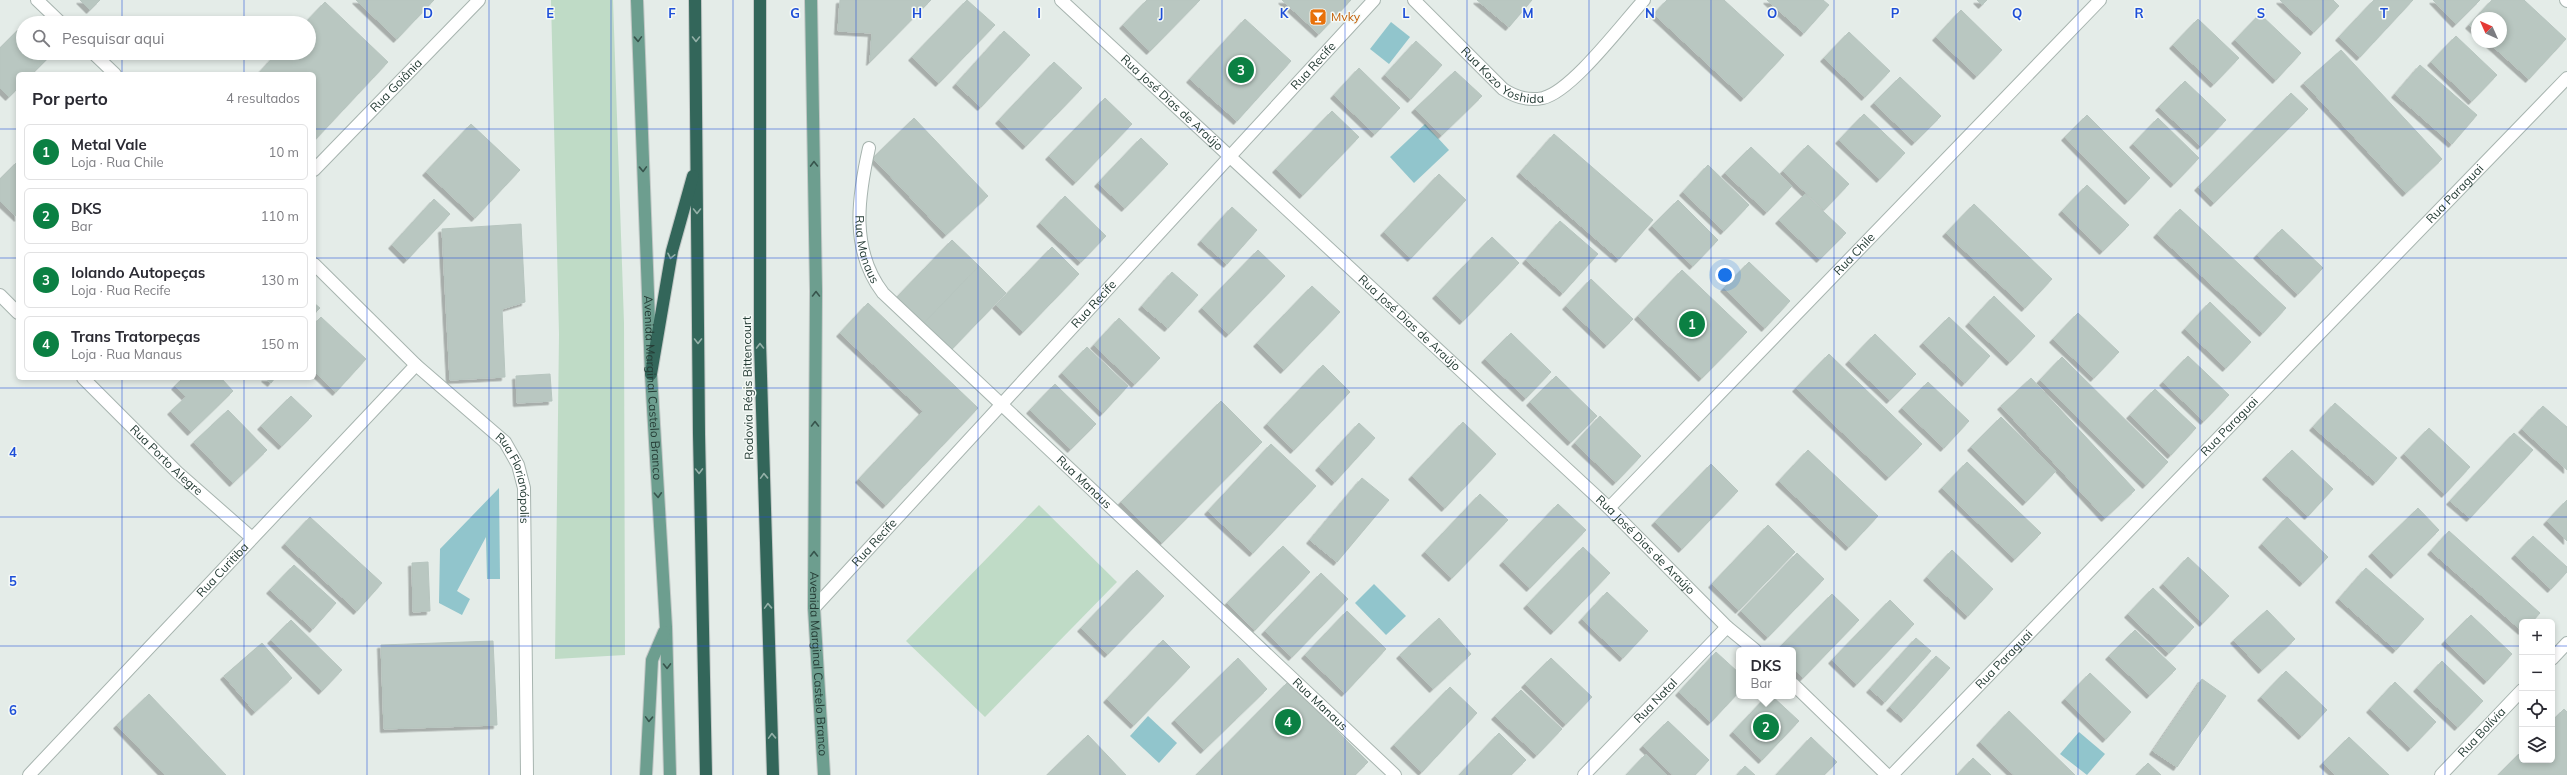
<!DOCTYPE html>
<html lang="pt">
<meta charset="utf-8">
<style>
:root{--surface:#fff;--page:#f2f2f3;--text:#2b2b33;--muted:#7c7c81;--line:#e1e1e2;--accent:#0b8043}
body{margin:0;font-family:Mulish,sans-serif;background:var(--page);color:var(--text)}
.controls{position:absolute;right:12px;bottom:12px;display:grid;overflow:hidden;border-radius:6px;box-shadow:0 2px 6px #0003}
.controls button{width:36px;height:36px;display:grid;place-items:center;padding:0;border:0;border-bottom:1px solid var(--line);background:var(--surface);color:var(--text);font:20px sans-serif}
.compass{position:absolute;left:2471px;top:12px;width:36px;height:36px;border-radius:50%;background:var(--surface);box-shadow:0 2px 6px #0003;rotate:315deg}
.you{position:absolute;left:1725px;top:275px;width:14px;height:14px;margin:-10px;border:3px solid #fff;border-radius:50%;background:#1a73e8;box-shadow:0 0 0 6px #1a73e833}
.badge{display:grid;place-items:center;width:26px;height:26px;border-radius:50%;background:var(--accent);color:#fff;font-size:13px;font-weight:700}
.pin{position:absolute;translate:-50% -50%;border:2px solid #fff;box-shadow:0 1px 4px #0006}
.popup{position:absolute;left:1736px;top:647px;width:60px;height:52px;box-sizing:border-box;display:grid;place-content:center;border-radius:6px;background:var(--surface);filter:drop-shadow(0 1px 3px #0005);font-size:13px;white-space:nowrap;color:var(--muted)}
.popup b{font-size:15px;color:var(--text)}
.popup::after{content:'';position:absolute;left:50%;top:100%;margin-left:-8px;border:8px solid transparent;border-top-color:var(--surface)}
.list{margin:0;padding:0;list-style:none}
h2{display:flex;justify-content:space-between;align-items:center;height:52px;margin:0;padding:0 16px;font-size:17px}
h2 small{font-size:13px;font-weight:400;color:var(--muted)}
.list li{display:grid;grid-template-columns:26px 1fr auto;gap:12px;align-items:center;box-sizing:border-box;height:56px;margin:0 8px 8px;padding:0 8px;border:1px solid var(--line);border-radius:6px}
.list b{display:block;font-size:15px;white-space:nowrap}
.list p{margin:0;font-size:13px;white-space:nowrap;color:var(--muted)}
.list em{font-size:13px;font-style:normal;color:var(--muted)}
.icon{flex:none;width:22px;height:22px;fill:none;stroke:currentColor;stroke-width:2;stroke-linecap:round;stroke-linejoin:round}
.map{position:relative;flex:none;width:2567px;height:775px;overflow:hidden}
.search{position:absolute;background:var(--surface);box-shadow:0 2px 6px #0003;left:16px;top:16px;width:300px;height:44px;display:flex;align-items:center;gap:10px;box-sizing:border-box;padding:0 14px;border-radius:22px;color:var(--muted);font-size:15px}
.panel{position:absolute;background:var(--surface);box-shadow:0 2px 6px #0003;left:16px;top:72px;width:300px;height:308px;border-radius:6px}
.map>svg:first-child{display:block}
.green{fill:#bfdbc6}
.water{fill:#91c5cc}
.building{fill:#b9c7c1;stroke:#b7c5bf;filter:url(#shadow)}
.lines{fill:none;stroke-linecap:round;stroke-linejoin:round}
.minor-casing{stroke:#a7b4af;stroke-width:14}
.major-casing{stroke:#c2c8c6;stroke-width:14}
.highway-casing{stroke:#c2c8c6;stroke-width:14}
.minor{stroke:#fff;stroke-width:12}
.major{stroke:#6d9e8f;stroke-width:12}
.highway{stroke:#33665a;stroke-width:12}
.oneway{stroke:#37544c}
.oneway2{stroke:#94b0a8}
.grid{fill:none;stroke:#1d4ed8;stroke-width:1;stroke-opacity:0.55}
.labels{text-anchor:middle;stroke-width:3;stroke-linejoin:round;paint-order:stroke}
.food-label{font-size:12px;fill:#c56008;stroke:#f4f9f6;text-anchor:start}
.street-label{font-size:12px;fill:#253c35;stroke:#f4f9f6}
.grid-label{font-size:13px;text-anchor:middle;font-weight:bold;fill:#1d4ed8;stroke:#f4f9f6;stroke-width:3;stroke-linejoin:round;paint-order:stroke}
</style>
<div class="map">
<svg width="2567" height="775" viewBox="0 0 2567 775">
<defs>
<filter id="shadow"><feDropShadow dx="-3.5" dy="3.5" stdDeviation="0" flood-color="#0004"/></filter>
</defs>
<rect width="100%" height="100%" fill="#e4ece8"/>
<g class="green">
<polygon points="551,0 613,0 624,323 625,655 555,659 559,334"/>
<polygon points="1039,505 1117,582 985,717 906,641"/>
</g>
<g class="water">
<polygon points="1391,22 1410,37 1389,64 1370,49"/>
<polygon points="1425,124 1449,150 1414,183 1390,157"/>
<polygon points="499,488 500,579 487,579 486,537 457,591 470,599 462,615 439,603 440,549"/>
<polygon points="1374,584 1406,616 1386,635 1355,603"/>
<polygon points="1148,716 1177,743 1159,763 1130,736"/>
<polygon points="2079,732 2105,754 2087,775 2060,754"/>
</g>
<g class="building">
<polygon points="80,0 100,0 90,10"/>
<polygon points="356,0 434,0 397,39"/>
<polygon points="840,0 931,0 870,62 872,33 838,31"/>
<polygon points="967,0 995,25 939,83 912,57"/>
<polygon points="1147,0 1200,0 1150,51 1123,25"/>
<polygon points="1282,0 1351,0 1319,34"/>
<polygon points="1477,0 1532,0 1509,27"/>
<polygon points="1667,0 1724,0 1784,55 1744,98 1654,14"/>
<polygon points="1767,0 1823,0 1829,5 1804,33"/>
<polygon points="1977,0 1987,0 1982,5"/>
<polygon points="2280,0 2333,0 2339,6 2314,32"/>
<polygon points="2374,0 2413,0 2360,57 2339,37"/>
<polygon points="2433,0 2480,0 2456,24"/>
<polygon points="2492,0 2524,0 2566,39 2529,79 2488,42 2501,42 2501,18 2477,18 2477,32 2469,25"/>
<polygon points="325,2 388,62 314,141 314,74 258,74 277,53 309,53 309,23 305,23"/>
<polygon points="1961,10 2002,50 1977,76 1936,37"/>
<polygon points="2260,14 2301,53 2276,80 2235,40"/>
<polygon points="1245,19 1291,61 1237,121 1190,79"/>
<polygon points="2198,19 2239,58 2214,84 2173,45"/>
<polygon points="21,27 23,53 47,53 50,56 32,74 18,74 18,88 9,97 0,88 0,48"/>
<polygon points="1004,31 1030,55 981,107 956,84"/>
<polygon points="1849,32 1890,71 1865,97 1824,58"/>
<polygon points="2456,36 2497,75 2472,101 2431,62"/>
<polygon points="1416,41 1442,65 1411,99 1385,75"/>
<polygon points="2341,50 2442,159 2406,193 2304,83"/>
<polygon points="1054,62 1082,88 1026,146 999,120"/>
<polygon points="2420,65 2477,115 2452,144 2395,94"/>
<polygon points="1359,68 1400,108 1375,134 1334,95"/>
<polygon points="1455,71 1482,96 1442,135 1415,109"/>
<polygon points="1900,77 1941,116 1915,142 1874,103"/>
<polygon points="2185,81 2226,120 2201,146 2159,107"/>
<polygon points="2291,93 2308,109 2214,203 2198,187"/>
<polygon points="1105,98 1132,124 1076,182 1049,156"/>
<polygon points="1332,111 1359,137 1303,195 1276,169"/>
<polygon points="1864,114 1905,153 1880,179 1839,140"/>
<polygon points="2087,115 2150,178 2128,201 2065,137"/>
<polygon points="914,118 988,196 946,235 873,158"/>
<polygon points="2158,118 2199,158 2174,184 2133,144"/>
<polygon points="471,124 520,170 475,218 426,172"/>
<polygon points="1554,134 1653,220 1619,259 1520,173"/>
<polygon points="1141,138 1168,164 1125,208 1098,183"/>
<polygon points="1808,145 1849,184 1824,210 1783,171"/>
<polygon points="1751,147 1792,186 1767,212 1725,173"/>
<polygon points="18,161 18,218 0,201 0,179"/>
<polygon points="1708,165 1749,205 1724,231 1683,192"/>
<polygon points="1439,174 1466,200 1411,258 1384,232"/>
<polygon points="2087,185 2129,225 2103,251 2062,211"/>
<polygon points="1805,194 1846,233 1820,259 1779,220"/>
<polygon points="1065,196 1106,236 1081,262 1040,223"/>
<polygon points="434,199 450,214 407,260 392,245"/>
<polygon points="1678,200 1718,240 1693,266 1652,226"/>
<polygon points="1974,204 2052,279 2025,308 1946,233"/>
<polygon points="1232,207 1257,230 1227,264 1201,241"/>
<polygon points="2180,209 2286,308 2263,333 2157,234"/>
<polygon points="1560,221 1598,254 1563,293 1526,260"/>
<polygon points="521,224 525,302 502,309 505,377 450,380 442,229"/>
<polygon points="2282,229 2323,268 2298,294 2257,255"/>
<polygon points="1492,237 1519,263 1463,321 1436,295"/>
<polygon points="952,240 979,266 923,325 896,298"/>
<polygon points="1052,247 1079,274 1023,332 996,305"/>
<polygon points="1258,250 1285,276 1229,334 1202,308"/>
<polygon points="1749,262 1790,301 1765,328 1724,288"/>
<polygon points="979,266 1006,293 950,351 923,324"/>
<polygon points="1682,270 1747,332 1702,378 1638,316"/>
<polygon points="1172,272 1198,295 1168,328 1142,306"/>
<polygon points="1591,279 1633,319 1607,345 1566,306"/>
<polygon points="1312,286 1340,312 1284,370 1257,343"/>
<polygon points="1994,296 2035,336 2010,362 1969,323"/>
<polygon points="2210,302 2251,342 2226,368 2185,329"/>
<polygon points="314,303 320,308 314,314"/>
<polygon points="868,303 978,408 886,505 859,479 923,411 840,333"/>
<polygon points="2078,313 2119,352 2094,378 2053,339"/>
<polygon points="321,317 366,359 336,392 314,371 314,324"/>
<polygon points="1949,317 1990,356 1965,383 1923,343"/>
<polygon points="1119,318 1160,358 1135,384 1094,345"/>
<polygon points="1511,333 1551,372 1526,398 1485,359"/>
<polygon points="1875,334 1916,374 1890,400 1849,361"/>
<polygon points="1087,347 1128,386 1103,413 1062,373"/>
<polygon points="1829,354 1922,444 1889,477 1796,388"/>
<polygon points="2188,356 2229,395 2204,421 2163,382"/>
<polygon points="2062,357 2168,462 2146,485 2040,380"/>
<polygon points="1323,365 1350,392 1294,450 1267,424"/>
<polygon points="550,374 552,401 517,403 516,376"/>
<polygon points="1556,376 1597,416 1571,442 1530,402"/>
<polygon points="183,378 221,378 233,391 191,432 171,411 186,397 175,386"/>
<polygon points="265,378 275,378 271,383"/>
<polygon points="2031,378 2135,490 2105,518 2001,406"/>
<polygon points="1928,382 1969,421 1944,448 1902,408"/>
<polygon points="1055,384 1096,424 1071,449 1030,410"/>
<polygon points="2155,389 2196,428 2171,455 2130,415"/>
<polygon points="291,396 312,416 282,446 261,426"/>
<polygon points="1221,401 1262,442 1162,543 1121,502"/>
<polygon points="2335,403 2397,458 2376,482 2313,427"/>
<polygon points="2543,406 2567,427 2567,470 2522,429"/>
<polygon points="228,410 267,450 233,483 194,442"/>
<polygon points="1600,416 1641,456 1616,482 1575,443"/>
<polygon points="2001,417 2056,471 2026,502 1971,447"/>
<polygon points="1463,422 1496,454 1445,508 1412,476"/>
<polygon points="1359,423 1375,438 1335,482 1319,467"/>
<polygon points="2429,428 2470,467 2445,494 2404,454"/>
<polygon points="2514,433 2533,450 2470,518 2450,501"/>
<polygon points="1271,444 1316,486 1253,553 1208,511"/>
<polygon points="1808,450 1878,516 1849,547 1779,481"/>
<polygon points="2292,450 2333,489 2308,516 2266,476"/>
<polygon points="1967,462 2041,533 2015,559 1942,488"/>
<polygon points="1711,464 1738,491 1682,549 1655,522"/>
<polygon points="1362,478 1389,500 1337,562 1310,540"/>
<polygon points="1480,494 1508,520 1452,578 1425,552"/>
<polygon points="2567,500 2567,541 2547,521"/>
<polygon points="1558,504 1586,530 1530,588 1503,562"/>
<polygon points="2418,508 2439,530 2394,575 2372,553"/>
<polygon points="310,517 382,583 357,611 285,544"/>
<polygon points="2287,517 2328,557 2303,583 2262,544"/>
<polygon points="1768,525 1795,552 1739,610 1712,584"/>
<polygon points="2449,531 2540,613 2532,622 2522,622 2522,631 2431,551"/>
<polygon points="2533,536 2567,567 2567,572 2551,589 2515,555"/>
<polygon points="1283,546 1310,572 1255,630 1227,603"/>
<polygon points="1583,547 1610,573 1554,631 1527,605"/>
<polygon points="1952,550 1993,589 1968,616 1927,577"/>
<polygon points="1797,553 1824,579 1768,637 1741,611"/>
<polygon points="2188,557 2229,596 2203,623 2163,584"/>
<polygon points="428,562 430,611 413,612 412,563"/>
<polygon points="294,565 336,603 313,629 270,590"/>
<polygon points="2366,568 2424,619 2396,650 2339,599"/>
<polygon points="1137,570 1164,596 1108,654 1081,628"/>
<polygon points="1321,573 1348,599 1292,657 1265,631"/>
<polygon points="2153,588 2194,627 2169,653 2128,614"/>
<polygon points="1607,592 1648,631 1623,658 1582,619"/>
<polygon points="1832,594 1859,620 1803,678 1793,668 1793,650 1777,650"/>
<polygon points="1890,600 1914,624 1857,684 1832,660"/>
<polygon points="2267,610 2295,639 2262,670 2234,640"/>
<polygon points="1347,611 1386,649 1345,693 1305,655"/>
<polygon points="2471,615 2512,654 2487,681 2445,641"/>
<polygon points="1439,618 1471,654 1433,689 1400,655"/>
<polygon points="291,620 342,670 322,691 271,640"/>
<polygon points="2135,630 2176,669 2150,695 2109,656"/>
<polygon points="1916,638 1931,651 1885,702 1870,689"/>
<polygon points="1163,640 1190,667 1134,725 1107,699"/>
<polygon points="493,641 497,725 384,729 381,645"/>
<polygon points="262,643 292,678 255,712 224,676"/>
<polygon points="1716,652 1739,673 1739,692 1711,722 1679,692"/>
<polygon points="1936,656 1950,668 1904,719 1890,707"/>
<polygon points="1238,658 1267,689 1204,750 1175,720"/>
<polygon points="1551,658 1592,697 1566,724 1525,684"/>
<polygon points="2442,661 2483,701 2458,727 2417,688"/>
<polygon points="2286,671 2327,710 2302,736 2261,697"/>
<polygon points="2090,673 2131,712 2106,739 2065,699"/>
<polygon points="2202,679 2226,696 2177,767 2153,751"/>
<polygon points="1288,682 1368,762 1355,775 1196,775"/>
<polygon points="2395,682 2436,722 2411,748 2370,709"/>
<polygon points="1450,687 1477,713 1422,772 1394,745"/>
<polygon points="1521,690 1562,729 1537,755 1495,716"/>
<polygon points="149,694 226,775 165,775 117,725"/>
<polygon points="1767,696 1772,696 1799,721 1762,760 1733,732"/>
<polygon points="2564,709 2567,712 2567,775 2498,775 2522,751 2522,760 2552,760 2552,721"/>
<polygon points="2009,711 2075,775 2014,775 1980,742"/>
<polygon points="1668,721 1709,760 1695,775 1673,775 1643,746"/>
<polygon points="1499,733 1526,760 1511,775 1459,775"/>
<polygon points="1088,735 1126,775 1047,775"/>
<polygon points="1811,737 1837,762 1824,775 1776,775"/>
<polygon points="2349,737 2389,775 2336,775 2323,763"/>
<polygon points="1646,754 1667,775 1626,775"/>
<polygon points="1973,758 1991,775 1957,775"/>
<polygon points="2148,763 2161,775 2136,775"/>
<polygon points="1745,766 1755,775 1737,775"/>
</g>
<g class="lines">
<g class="minor-casing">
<g id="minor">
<polyline points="37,0 61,23"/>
<path id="s1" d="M 1061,0 L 1609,508 L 1727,627 L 1755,650"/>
<path id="s2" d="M 1414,0 L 1503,89 C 1515,97 1529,101 1543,98 C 1572,91 1622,24 1644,0"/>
<polyline points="2566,0 2567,1"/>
<polyline points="93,53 115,74"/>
<path id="s3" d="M 869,148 C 858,197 850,250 883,293 L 1395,775"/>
<path id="s4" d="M 314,170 L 479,0"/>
<path id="s5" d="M 314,264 L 416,365 L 505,442 L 518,465 L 524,488 L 527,775"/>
<polyline points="0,295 18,313"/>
<path id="s6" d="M 83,378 L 177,472 L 252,538"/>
<path id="s7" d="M 1609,508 L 2100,0"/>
<path id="s8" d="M 814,608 L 1374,0"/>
<polyline points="2552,659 2567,643"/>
<polyline points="1793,684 1887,775"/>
<path id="s9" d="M 29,775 L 416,365"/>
<path id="s10" d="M 1584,775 L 1727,627"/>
<path id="s11" d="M 1892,775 L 2567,78"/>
<path id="s12" d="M 2441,775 L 2522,690"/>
</g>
</g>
<g class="major-casing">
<g id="major">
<path id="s13" d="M 637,0 L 651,374 L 666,627 L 670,775"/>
<path id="s14" d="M 811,0 L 816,291 L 814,608 L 824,775"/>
<polyline points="646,775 652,660 664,632"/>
</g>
</g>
<g class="highway-casing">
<g id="highway">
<polyline points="695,0 699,434 706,775"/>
<polyline points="760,0 760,343 773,775"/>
<polyline points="651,374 672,251 693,176"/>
</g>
</g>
<use href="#minor" class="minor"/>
<use href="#major" class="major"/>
<use href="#highway" class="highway"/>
</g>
<defs><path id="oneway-chevron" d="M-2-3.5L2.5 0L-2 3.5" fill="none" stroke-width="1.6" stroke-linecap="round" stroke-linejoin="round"/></defs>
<g class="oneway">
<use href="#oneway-chevron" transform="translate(638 39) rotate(88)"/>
<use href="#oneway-chevron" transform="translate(814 164) rotate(-91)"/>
<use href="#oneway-chevron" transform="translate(643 169) rotate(88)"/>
<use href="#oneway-chevron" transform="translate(816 294) rotate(-90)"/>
<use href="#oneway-chevron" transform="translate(815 424) rotate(-90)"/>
<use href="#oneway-chevron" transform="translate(658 495) rotate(87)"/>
<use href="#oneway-chevron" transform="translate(814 554) rotate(-90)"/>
<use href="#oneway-chevron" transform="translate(667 666) rotate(89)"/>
<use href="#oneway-chevron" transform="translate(649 719) rotate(92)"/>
</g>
<g class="oneway2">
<use href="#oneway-chevron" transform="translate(696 39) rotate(90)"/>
<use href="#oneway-chevron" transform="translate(697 211) rotate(90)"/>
<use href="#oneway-chevron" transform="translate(671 256) rotate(102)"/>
<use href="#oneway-chevron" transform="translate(698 341) rotate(90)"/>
<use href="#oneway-chevron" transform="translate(760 346) rotate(-91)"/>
<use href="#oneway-chevron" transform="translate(699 471) rotate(89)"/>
<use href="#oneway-chevron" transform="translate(764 476) rotate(-92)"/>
<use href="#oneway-chevron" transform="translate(768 606) rotate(-92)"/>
<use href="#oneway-chevron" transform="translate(772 736) rotate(-92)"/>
</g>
<path class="grid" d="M 122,0 L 122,23M 244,0 L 244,23M 367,0 L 367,775M 489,0 L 489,775M 611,0 L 611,775M 733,0 L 733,775M 856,0 L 856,775M 978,0 L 978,775M 1100,0 L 1100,775M 1222,0 L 1222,775M 1345,0 L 1345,775M 1467,0 L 1467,775M 1589,0 L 1589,775M 1711,0 L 1711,775M 1834,0 L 1834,775M 1956,0 L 1956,775M 2078,0 L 2078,775M 2200,0 L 2200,775M 2323,0 L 2323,775M 2445,0 L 2445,775M 122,53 L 122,74M 244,53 L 244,74M 0,129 L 18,129M 314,129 L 2567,129M 0,258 L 18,258M 314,258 L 2567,258M 122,378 L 122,775M 244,378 L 244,775M 0,388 L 2567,388M 0,517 L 2567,517M 0,646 L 2522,646M 2552,646 L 2567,646"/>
<defs>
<g id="bar-square" transform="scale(0.9)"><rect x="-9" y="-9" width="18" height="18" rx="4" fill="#e8710a" stroke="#f4f9f6"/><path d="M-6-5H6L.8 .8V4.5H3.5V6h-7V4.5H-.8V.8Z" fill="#fff"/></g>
</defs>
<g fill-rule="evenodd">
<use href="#bar-square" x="1318" y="17"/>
</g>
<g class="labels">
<g class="food-label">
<text x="1331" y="21">Mvky</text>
</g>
<g class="street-label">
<text dy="4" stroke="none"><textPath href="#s8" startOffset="737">Rua Recife</textPath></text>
<text dy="4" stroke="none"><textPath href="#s2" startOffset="119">Rua Kozo Yoshida</textPath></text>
<text dy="4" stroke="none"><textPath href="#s4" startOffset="118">Rua Goiânia</textPath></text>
<text dy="4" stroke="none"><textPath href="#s1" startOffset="151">Rua José Dias de Araújo</textPath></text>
<text dy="4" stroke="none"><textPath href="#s11" startOffset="809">Rua Paraguai</textPath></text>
<text dy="4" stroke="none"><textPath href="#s3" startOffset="103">Rua Manaus</textPath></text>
<text dy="4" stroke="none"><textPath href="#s7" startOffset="353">Rua Chile</textPath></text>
<text dy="4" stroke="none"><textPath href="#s8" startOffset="413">Rua Recife</textPath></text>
<text dy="4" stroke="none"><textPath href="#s1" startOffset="475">Rua José Dias de Araújo</textPath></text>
<text dy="4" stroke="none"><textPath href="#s13" startOffset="388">Avenida Marginal Castelo Branco</textPath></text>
<text transform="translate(748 388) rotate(-91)" y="4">Rodovia Régis Bittencourt</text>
<text dy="4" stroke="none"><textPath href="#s11" startOffset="485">Rua Paraguai</textPath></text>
<text dy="4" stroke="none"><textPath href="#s6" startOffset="117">Rua Porto Alegre</textPath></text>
<text dy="4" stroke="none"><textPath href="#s5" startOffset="299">Rua Florianópolis</textPath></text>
<text dy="4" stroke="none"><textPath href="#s3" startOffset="427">Rua Manaus</textPath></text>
<text dy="4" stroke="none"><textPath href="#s8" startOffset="89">Rua Recife</textPath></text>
<text dy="4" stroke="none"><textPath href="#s1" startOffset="799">Rua José Dias de Araújo</textPath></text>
<text dy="4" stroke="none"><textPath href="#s9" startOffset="282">Rua Curitiba</textPath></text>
<text dy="4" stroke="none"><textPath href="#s11" startOffset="161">Rua Paraguai</textPath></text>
<text dy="4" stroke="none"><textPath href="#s14" startOffset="664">Avenida Marginal Castelo Branco</textPath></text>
<text dy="4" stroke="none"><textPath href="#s10" startOffset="103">Rua Natal</textPath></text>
<text dy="4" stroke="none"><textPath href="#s3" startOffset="751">Rua Manaus</textPath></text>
<text dy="4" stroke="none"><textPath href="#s12" startOffset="59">Rua Bolívia</textPath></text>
</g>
</g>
<g class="grid-label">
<text x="428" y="18">D</text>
<text x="550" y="18">E</text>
<text x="672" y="18">F</text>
<text x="795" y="18">G</text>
<text x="917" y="18">H</text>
<text x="1039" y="18">I</text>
<text x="1161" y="18">J</text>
<text x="1284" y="18">K</text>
<text x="1406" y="18">L</text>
<text x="1528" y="18">M</text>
<text x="1650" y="18">N</text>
<text x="1772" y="18">O</text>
<text x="1895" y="18">P</text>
<text x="2017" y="18">Q</text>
<text x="2139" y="18">R</text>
<text x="2261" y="18">S</text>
<text x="2384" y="18">T</text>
<text x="13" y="457">4</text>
<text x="13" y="586">5</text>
<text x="13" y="715">6</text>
</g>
</svg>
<div class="controls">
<button>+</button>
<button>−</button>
<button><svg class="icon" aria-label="locate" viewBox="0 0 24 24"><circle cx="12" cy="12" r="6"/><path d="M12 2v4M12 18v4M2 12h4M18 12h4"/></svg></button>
<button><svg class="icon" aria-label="layers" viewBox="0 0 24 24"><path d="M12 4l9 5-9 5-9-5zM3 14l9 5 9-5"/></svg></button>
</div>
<svg class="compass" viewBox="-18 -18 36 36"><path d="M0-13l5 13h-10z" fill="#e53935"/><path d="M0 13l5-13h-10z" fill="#7c7c81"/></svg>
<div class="you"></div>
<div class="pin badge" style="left:1692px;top:324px">1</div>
<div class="pin badge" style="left:1766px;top:727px">2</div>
<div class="popup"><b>DKS</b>Bar</div>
<div class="pin badge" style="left:1241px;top:70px">3</div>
<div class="pin badge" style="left:1288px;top:722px">4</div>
<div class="search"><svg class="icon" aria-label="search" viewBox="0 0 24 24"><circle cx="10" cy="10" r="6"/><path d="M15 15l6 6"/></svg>Pesquisar aqui</div>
<section class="panel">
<h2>Por perto<small>4 resultados</small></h2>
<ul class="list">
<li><span class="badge">1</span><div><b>Metal Vale</b><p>Loja · Rua Chile</p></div><em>10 m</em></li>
<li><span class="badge">2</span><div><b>DKS</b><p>Bar</p></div><em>110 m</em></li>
<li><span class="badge">3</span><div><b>Iolando Autopeças</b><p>Loja · Rua Recife</p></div><em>130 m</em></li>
<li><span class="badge">4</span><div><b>Trans Tratorpeças</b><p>Loja · Rua Manaus</p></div><em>150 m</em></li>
</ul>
</section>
</div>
